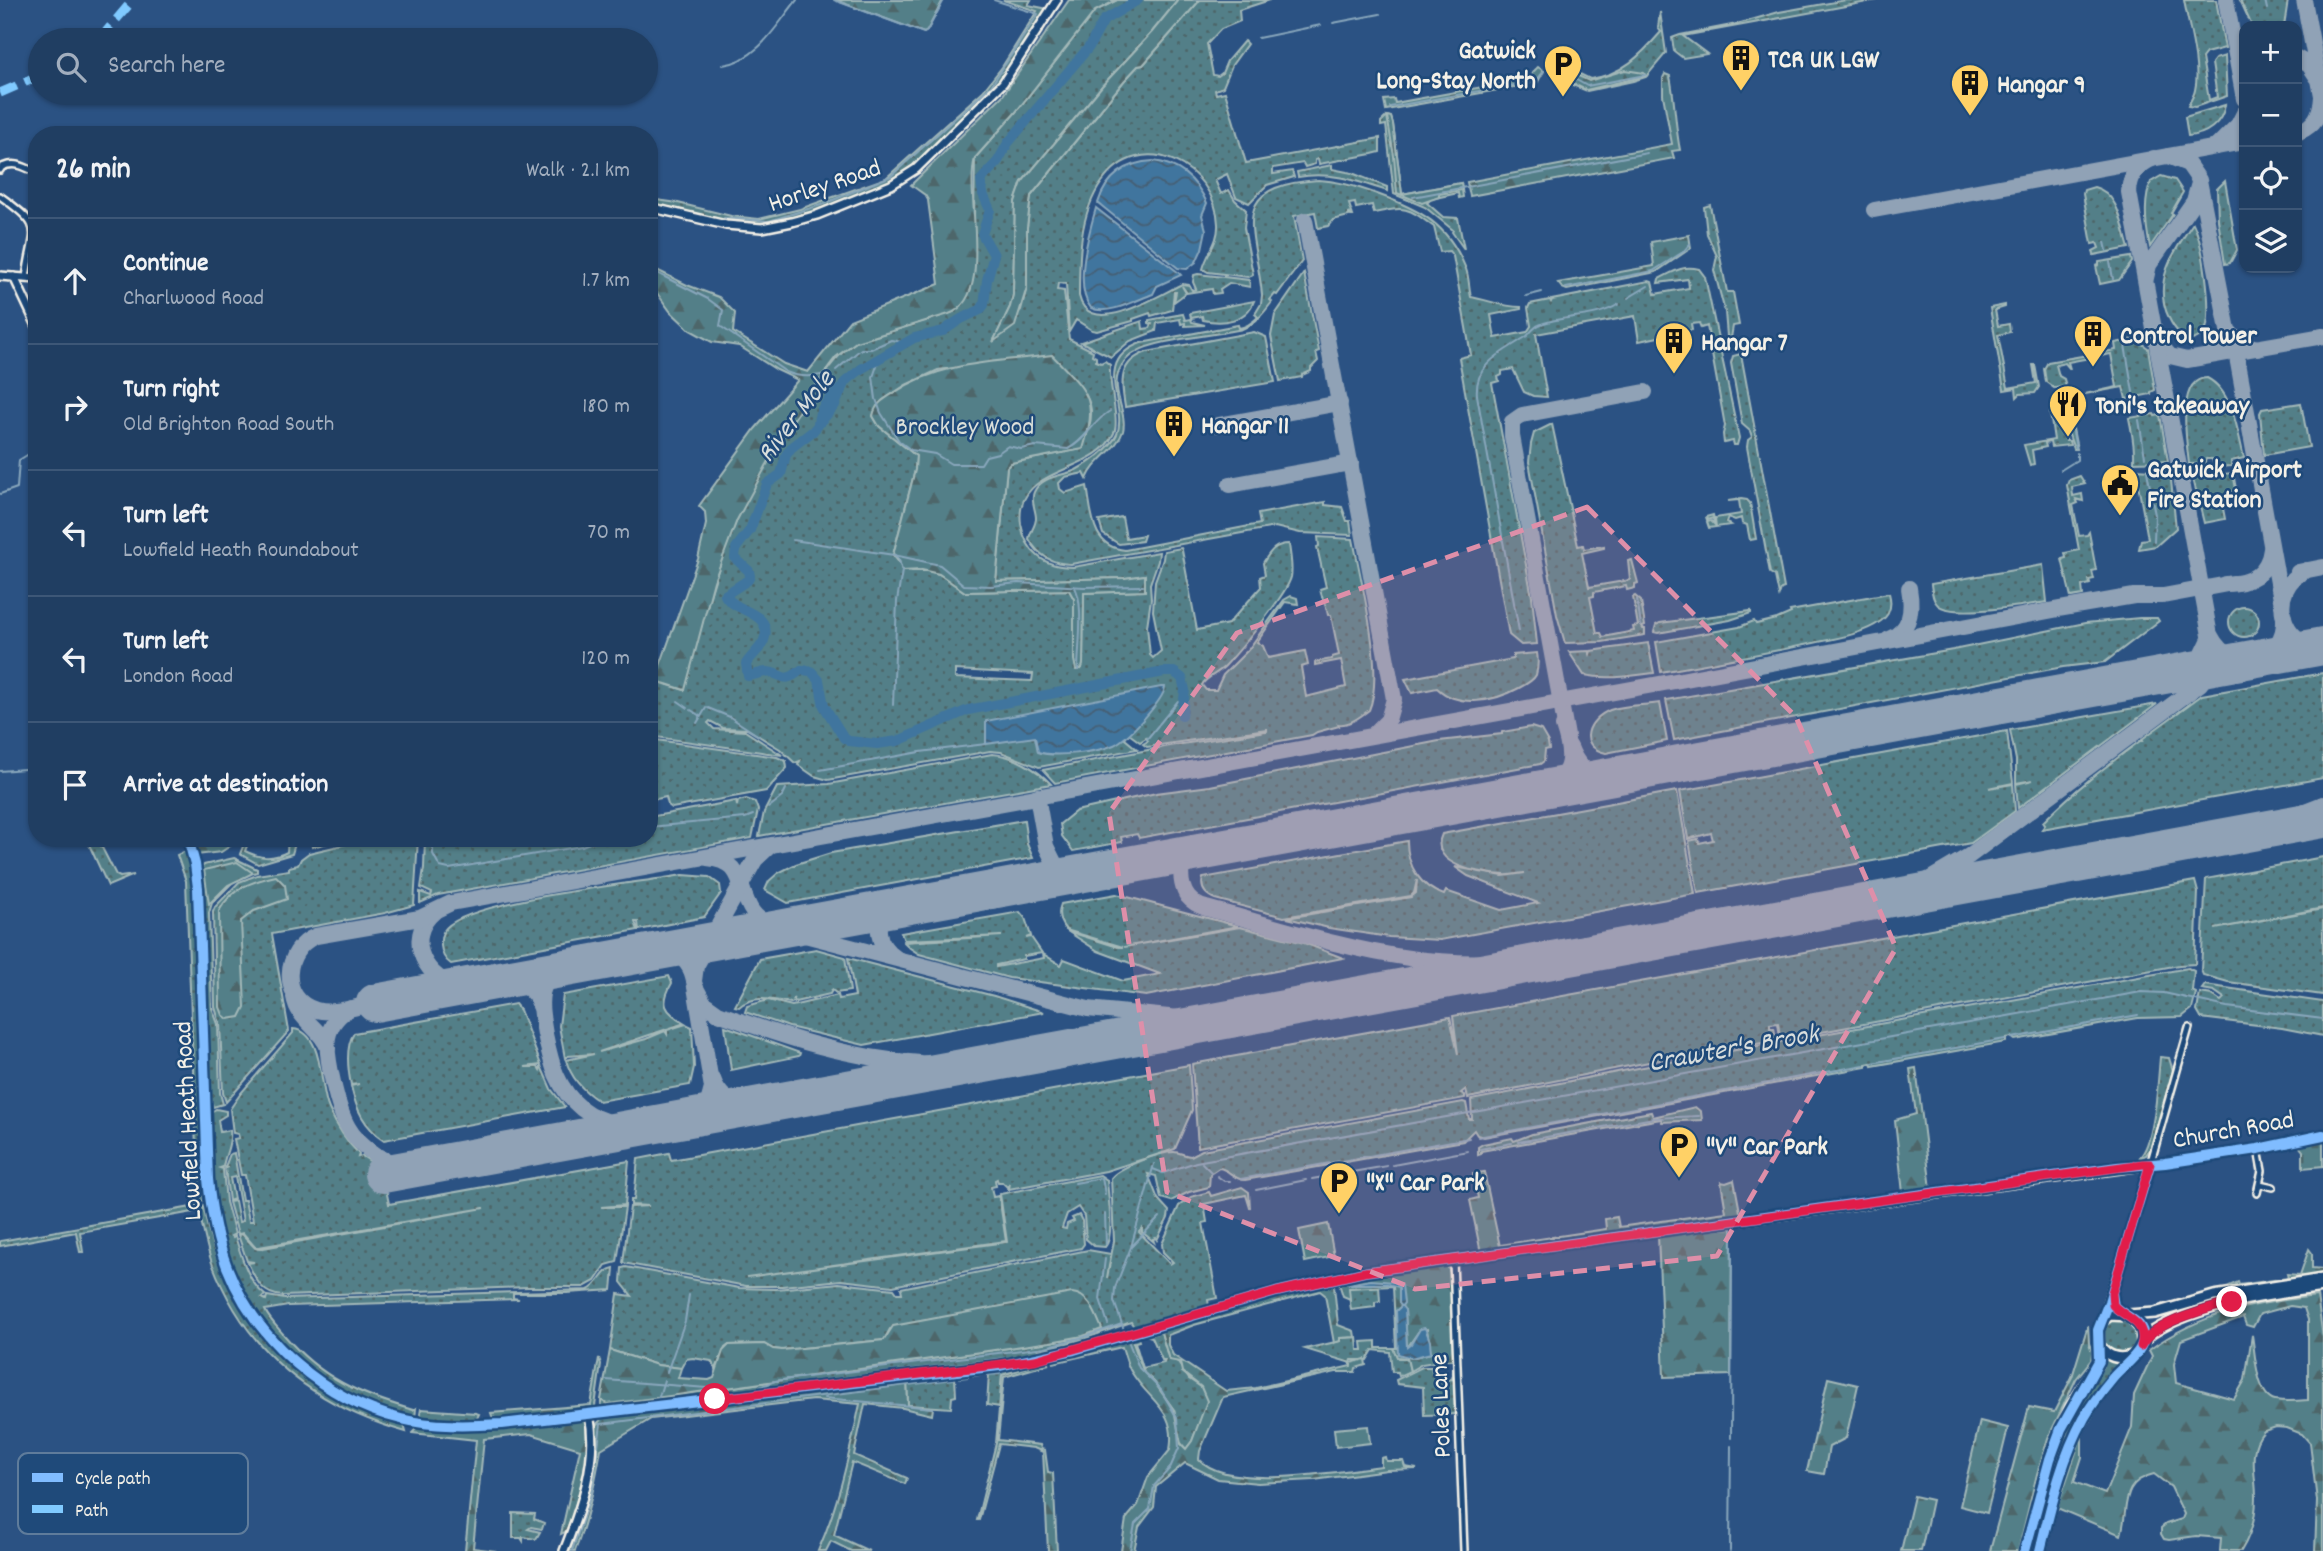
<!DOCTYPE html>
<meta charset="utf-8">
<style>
:root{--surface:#203e62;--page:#284568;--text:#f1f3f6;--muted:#a2aebe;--line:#3d5777}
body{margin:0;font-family:Dekko,sans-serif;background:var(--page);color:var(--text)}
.controls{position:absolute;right:21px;top:21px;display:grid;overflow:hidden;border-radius:14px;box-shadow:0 2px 5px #0004}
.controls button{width:63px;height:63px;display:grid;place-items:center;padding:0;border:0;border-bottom:2px solid var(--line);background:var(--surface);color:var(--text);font:35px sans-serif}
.stop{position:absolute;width:21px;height:21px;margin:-16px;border:5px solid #e11d48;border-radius:50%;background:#fff}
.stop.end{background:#e11d48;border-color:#fff;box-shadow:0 2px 7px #0008}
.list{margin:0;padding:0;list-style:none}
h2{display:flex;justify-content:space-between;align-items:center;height:91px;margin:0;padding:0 28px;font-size:30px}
h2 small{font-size:23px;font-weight:400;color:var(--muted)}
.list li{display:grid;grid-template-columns:46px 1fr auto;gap:21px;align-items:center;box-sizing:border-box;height:126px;padding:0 28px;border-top:2px solid var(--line)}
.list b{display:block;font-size:26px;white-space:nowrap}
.list p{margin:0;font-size:23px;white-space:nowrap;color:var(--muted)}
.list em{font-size:23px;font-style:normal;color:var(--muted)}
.icon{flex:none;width:38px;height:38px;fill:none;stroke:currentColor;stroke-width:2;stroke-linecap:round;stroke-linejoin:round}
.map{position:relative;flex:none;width:2323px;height:1551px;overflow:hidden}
.search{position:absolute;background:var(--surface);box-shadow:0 2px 5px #0004;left:28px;top:28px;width:630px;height:77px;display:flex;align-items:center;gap:18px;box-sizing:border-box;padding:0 24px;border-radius:38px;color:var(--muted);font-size:26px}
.panel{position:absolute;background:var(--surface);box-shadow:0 2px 5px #0004;left:28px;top:126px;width:630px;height:721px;border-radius:28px}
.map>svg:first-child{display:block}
.grass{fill:url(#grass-dots);stroke:#a3b8b8;stroke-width:2;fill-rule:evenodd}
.forest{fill:url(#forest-firs);stroke:#a3b8b8;stroke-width:2;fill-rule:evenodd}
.cemetery{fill:url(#cemetery-stones);stroke:#a3b8b8;stroke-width:2}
.pitch{fill:#527f88;stroke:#a3b8b8;stroke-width:2}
.water{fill:url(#water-waves);stroke:#89a7bc;stroke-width:2}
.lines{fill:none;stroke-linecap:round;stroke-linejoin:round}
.stream{stroke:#89a7bc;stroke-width:2}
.river{stroke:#41759e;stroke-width:10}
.taxiway{stroke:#90a2b6;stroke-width:16}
.runway{stroke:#90a2b6;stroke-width:38}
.minor-casing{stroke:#f4f1e8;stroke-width:10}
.tertiary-casing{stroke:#f4f1e8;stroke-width:12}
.primary-casing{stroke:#f4f1e8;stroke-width:14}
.minor{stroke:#1f4a7a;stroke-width:5}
.tertiary{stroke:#1f4a7a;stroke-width:7}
.primary{stroke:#1f4a7a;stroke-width:9}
.quiet{stroke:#80caff;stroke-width:9;stroke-dasharray:18 9;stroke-linecap:butt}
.cycleway-casing{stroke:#1f4a7a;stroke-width:15}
.cycleway{stroke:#80bcff;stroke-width:10}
.route{stroke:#e11d48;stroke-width:9}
.marked{fill:#de8fa9;fill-opacity:0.2;stroke:#de8fa9;stroke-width:5;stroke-dasharray:14 9;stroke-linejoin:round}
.labels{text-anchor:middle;stroke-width:5;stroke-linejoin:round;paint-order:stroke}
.poi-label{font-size:26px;font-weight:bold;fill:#f4f1e8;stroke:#1f4a7a;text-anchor:start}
.street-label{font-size:26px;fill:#f4f1e8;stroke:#1f4a7a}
.park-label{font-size:26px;fill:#dce0da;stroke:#1f4a7a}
.water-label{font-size:28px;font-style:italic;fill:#d9dedd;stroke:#1f4a7a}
.key{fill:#1f4a7a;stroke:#5f7c9b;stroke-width:2}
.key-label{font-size:19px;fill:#f4f1e8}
</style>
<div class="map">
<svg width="2323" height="1551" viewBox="0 0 2323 1551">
<defs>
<pattern id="grass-dots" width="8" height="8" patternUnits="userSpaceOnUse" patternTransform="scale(1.75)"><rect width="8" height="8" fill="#527f88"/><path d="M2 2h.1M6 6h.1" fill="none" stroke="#4e666a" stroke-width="1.8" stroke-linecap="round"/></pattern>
<pattern id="forest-firs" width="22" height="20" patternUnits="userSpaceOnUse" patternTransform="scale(1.75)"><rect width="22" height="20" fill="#527f88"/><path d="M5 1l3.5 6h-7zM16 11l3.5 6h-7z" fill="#4e666a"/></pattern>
<pattern id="cemetery-stones" width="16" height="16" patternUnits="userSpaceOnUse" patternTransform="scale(1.75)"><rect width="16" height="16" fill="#527f88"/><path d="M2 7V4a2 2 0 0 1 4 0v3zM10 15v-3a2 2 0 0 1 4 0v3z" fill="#4e666a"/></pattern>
<pattern id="water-waves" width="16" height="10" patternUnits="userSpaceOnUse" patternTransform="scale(1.75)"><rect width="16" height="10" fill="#41759e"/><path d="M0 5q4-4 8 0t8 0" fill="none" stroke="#455e72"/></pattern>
</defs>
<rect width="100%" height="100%" fill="#2b5283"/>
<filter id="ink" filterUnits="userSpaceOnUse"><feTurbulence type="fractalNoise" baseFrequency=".0143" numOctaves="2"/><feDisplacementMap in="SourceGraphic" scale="14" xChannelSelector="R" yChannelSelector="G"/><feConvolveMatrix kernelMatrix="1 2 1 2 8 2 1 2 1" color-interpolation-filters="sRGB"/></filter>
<g filter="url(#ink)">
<g class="grass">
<polygon points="1003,0 1031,0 1028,5 1048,9 1004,77 934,151 895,182 803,218 763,226 723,222 649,205 649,199 678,203 731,216 759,219 800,209 886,178 983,91 1002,67 1037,11"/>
<path d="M 1117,0 L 1178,0 L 1152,32 L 1102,86 L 1022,182 L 1015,202 L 1013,295 L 1010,307 L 994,340 L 1021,310 L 1027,287 L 1027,227 L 1031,196 L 1124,81 L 1138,66 L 1143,65 L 1200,0 L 1270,0 L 1239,10 L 1240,21 L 1221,29 L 1207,44 L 1213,75 L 1218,76 L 1222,73 L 1227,61 L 1244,41 L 1247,44 L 1232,65 L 1223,87 L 1215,90 L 1216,94 L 1225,92 L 1246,163 L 1380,138 L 1380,152 L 1372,154 L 1319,164 L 1318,159 L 1315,160 L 1315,164 L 1305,167 L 1303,163 L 1273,168 L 1273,174 L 1292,171 L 1294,177 L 1267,185 L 1249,203 L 1236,197 L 1227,174 L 1215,180 L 1221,194 L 1229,190 L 1235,200 L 1246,210 L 1244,228 L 1253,274 L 1248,277 L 1208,272 L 1203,269 C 1207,253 1219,242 1218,224 C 1216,167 1141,126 1102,182 C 1079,214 1079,258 1079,296 C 1089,340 1159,295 1182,284 L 1189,285 L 1192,290 L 1196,289 L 1193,282 L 1194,275 L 1198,274 L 1249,280 L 1250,287 L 1229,283 L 1220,289 L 1221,293 L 1213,294 L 1212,289 L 1187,293 L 1182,286 L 1186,293 L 1174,302 L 1176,292 L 1174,292 L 1172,310 L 1151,316 L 1150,313 L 1133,319 L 1133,321 L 1097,331 L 1092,330 L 1076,320 L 1069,332 L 1066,284 L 1058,283 L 1057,290 L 1064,291 L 1069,339 L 1093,351 L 1092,355 L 1096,357 L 1096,361 L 1101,363 L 1105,361 L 1110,365 C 1108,384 1120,420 1114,433 C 1095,476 1013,465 1021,524 C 1023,536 1028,548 1038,556 C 1048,565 1060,567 1073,567 L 1159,552 L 1158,561 L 1150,584 L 1151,599 L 1147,626 L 1150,655 L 1153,658 L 1161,651 L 1153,611 L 1155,581 L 1163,559 L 1164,551 L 1181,548 L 1182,550 L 1197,630 L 1228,624 L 1261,587 L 1260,577 L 1265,575 L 1263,563 C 1270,552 1274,544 1289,544 C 1290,554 1293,567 1291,577 C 1287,594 1240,650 1226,665 C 1218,674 1206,677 1202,685 L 1206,690 L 1216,690 L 1223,675 L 1248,650 L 1284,600 L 1291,596 L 1297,598 L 1298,604 L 1285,602 L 1257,642 L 1263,646 L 1268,658 L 1305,651 L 1308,665 L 1301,667 L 1306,697 L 1346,687 L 1341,660 L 1315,665 L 1315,662 L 1332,659 L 1332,657 L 1339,655 L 1331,615 L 1328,615 C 1326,605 1322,599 1320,589 L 1326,587 L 1317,547 L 1319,546 L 1318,537 L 1353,539 C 1361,581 1385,674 1369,710 C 1360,717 1348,726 1338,724 L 1339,726 L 1317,732 L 1312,735 L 1055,783 L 1043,770 L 1169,746 L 1267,731 L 1267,729 L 1147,747 L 1143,744 L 1148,741 L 1146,738 L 1140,742 L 1129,734 L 1125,739 L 1137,749 L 1039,767 L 1001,752 L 990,751 L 828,780 L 814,776 L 798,765 L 800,761 L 795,763 L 780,749 L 747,729 L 723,728 L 710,721 L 708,723 L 714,729 L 745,731 L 782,755 L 649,736 L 649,699 L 656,700 L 659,682 L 684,690 C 700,633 713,576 736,522 C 753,480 783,435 808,398 C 823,377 834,356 856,342 L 954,312 L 973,280 L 975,158 L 1015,113 L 1095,11 ZM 1052,356 C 1063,369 1090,393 1091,410 C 1092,423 1086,437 1082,449 L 1011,463 L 1007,467 L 996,581 L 1125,578 L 1145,575 L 1145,591 L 1084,593 L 1083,664 L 1081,670 L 1074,599 L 1069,590 L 965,592 L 939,574 L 929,571 L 912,571 L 901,565 L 893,555 L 915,470 L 916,456 L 879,426 L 873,416 L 877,406 L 883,400 L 906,385 L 938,370 ZM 955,670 L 1033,674 L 1032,681 L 955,678 Z"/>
<polygon points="1846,0 1878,0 1683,36 1707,54 1683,58 1674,51 1672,38 1680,35 1737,24 1779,12"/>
<path d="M 2184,0 L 2216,0 L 2225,48 L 2206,53 L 2202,58 L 2209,100 L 2217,97 L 2212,63 L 2215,59 L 2225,56 L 2227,96 L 2195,107 L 2188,106 C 2190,101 2194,96 2195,90 C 2201,67 2188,24 2184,0 Z"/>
<polygon points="2240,0 2288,0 2284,26 2252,26"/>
<path d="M 1660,12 L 1666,53 L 1646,77 L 1633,81 L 1587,91 L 1553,77 L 1553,62 L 1557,60 L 1562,62 L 1561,65 L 1590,79 C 1622,75 1641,55 1661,32 L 1658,28 Z"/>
<path d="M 2225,105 C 2222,124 2206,135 2188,136 L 2185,117 Z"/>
<polygon points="1387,116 1391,117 1393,124 1402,194 1461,183 1463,197 1459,198 1458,193 1431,199 1427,203 1443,217 1458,218 1464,249 1452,232 1453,230 1425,207 1394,194 1386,125 1381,126 1381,122"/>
<path d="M 1332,165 L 1332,169 L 1352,173 L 1387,187 L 1387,191 C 1357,181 1330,171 1298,177 L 1297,172 Z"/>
<path d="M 2161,176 L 2175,180 L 2183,192 L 2171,213 L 2173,214 L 2150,247 C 2146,228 2143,201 2151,182 Z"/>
<path d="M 1318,180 C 1339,181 1358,187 1377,194 C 1421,210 1448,224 1466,269 C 1469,277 1469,288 1471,297 C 1488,300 1503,307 1521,307 L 1521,309 L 1491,315 L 1495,338 L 1527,332 L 1531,326 L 1528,308 L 1530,304 L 1550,300 L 1551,302 L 1552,300 L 1649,281 L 1652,282 L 1655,294 L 1689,288 L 1688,279 L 1658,283 L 1659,279 C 1673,272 1682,265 1699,269 L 1705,277 L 1739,438 L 1737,445 L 1734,445 L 1733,441 L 1724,443 L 1723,434 L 1725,426 L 1707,326 L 1701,328 L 1699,323 L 1691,324 L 1692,330 L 1639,341 L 1635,316 L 1536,334 L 1547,397 L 1533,396 L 1524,392 L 1513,369 L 1502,371 L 1502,375 L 1498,377 L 1499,381 L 1492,383 L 1532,597 L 1537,644 L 1521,645 L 1509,635 L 1459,358 L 1471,355 L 1453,256 L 1449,251 L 1440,252 L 1434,227 C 1407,207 1407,206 1374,213 L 1372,205 L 1356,208 L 1355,203 L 1349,204 L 1353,216 L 1351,216 L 1349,212 L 1349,216 L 1333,220 L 1328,226 L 1318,228 L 1315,212 L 1294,216 L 1302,261 L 1277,295 L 1275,294 L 1270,300 L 1272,302 C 1263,314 1256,323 1242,329 C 1214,336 1157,339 1136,352 C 1126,357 1119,367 1117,378 C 1114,395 1127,414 1123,431 C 1117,450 1094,460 1087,479 L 1084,473 L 1065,477 L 1059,483 L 1060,489 L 1065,493 L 1087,486 C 1092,513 1091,547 1125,550 L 1260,524 L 1258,514 L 1325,502 L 1325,505 L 1342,507 L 1347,521 L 1350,521 L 1352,535 L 1300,533 L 1275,527 L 1071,564 C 1052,564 1038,555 1029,539 C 1030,531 1036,526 1036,518 C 1036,510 1030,500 1034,492 C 1041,476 1063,476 1076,470 C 1090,463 1111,448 1117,434 C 1128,406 1091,361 1141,343 L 1238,325 L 1239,328 C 1246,327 1253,322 1258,317 L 1255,314 L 1261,304 L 1262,295 C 1256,230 1224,186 1318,180 Z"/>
<polygon points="2225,181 2237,250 2230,263 2225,264 2218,220 2217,189"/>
<path d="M 2094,187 C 2120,193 2122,228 2129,248 L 2094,255 L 2093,251 L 2099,248 L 2097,243 L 2092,244 L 2083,194 L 2084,190 Z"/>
<polygon points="1710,205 1727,292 1733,292 1739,325 1733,326 1731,338 1727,336 1725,312 1714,270 1717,256 1707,234 1704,207"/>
<path d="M 2193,223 C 2204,245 2211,304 2207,325 C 2206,333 2199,338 2192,340 C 2181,337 2174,329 2169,318 C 2152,283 2173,252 2193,223 Z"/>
<polygon points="2131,257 2132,262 2119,280 2100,284 2096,266 2099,265 2099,262"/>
<polygon points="1304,273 1319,351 1316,352 1318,361 1311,368 1311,371 1302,375 1302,377 1280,381 1271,336 1275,315"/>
<path d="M 1254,301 C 1246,322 1222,324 1203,320 L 1202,316 L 1191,318 L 1190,313 Z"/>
<polygon points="2005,305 2005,307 1995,310 1998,326 2009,324 2010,332 1998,335 2008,388 2036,383 2033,365 2035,365 2039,387 2035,393 2020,394 2017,397 2016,388 2004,390 1990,308"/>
<polygon points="1183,314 1185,320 1191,319 1192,322 1205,325 1185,326 1185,323 1181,324 1180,319 1157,323 1156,331 1130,341 1111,357 1081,342 1142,321 1143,329 1150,328 1152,324 1149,323 1149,320"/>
<path d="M 1254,332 L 1266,337 L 1275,382 L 1125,407 C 1121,382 1118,362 1147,352 Z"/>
<polygon points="2135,339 2148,348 2155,390 2151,392 2151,394 2126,399 2123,387 2085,394 2117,387 2111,354 2068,362 2070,369 2065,363 2056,365 2059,376 2064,379 2066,387 2054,388 2046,382 2044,369 2048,362 2116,350 2115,343"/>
<polygon points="1741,354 1784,588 1781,589 1779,595 1775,576 1770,573 1747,447 1748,440 1752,437 1750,431 1742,424 1731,363 1733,356"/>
<path d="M 2207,378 C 2233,391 2238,433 2244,458 L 2231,461 L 2231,466 L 2215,467 L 2212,459 L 2206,459 L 2204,464 L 2189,464 C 2187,444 2175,378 2207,378 Z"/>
<polygon points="2301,403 2309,447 2264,455 2260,413 2262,409"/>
<polygon points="2065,408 2069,408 2071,416 2058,419 2060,431 2073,429 2077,449 2074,449 2069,435 2065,434 2066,441 2069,441 2070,445 2051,447 2050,442 2045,443 2046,447 2032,450 2034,464 2030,465 2024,445 2054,440 2050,413 2063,412"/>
<path d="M 2154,414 L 2155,416 L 2160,415 L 2168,461 L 2134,462 C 2135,444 2132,434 2129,418 Z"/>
<polygon points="1552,424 1578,546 1583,545 1584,549 1604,546 1604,548 1582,553 1589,587 1630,580 1628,561 1632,560 1638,583 1635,584 1635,588 1627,590 1626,586 1594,592 1594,596 1590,597 1597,633 1601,633 1603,637 1634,631 1633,627 1638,626 1633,597 1635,596 1641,601 1645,626 1642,627 1643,629 1645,629 1645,635 1602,642 1565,643 1557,615 1529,462 1531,444 1534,433"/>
<polygon points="2135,469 2170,471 2176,528 2156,546 2139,549 2141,540 2148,539 2138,484 2135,484 2132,478"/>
<polygon points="2191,470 2212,475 2233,473 2236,489 2221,498 2225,519 2204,523"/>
<polygon points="2080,476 2085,484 2072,487 2073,496 2082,494 2083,501 2076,499 2078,503 2073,505 2079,536 2087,535 2089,532 2096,570 2092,571 2094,579 2089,580 2090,584 2082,586 2083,595 2071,597 2062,559 2066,558 2065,553 2079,550 2067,485 2069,480"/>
<polygon points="1741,499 1747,500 1750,503 1756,539 1750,540 1747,525 1742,523 1741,518 1735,520 1728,517 1726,522 1731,525 1709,528 1707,522 1711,521 1714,524 1713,518 1707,520 1706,517 1713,515 1716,527 1715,518 1741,514 1739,500 1728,501"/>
<polygon points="1122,517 1126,538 1144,535 1142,541 1119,544 1103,534 1099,521"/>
<path d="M 2043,565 L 2047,602 C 2028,605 1952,618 1938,605 C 1932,600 1932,591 1931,584 Z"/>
<path d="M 1889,593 C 1892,604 1891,614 1881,621 C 1862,635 1832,639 1809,644 C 1761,654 1711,663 1661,672 L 1656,642 L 1739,627 L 1754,621 L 1756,624 L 1777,619 L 1791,613 L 1790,611 Z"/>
<circle cx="2244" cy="622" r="15"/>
<polygon points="1751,611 1751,613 1730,620 1658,633 1654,632 1656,625 1660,623"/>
<polygon points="2140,618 2157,618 2159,621 2105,662 2063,667 1674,740 1666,700 1953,650 2085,623"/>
<path d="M 1648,643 L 1654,673 C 1631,676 1607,680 1584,675 L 1569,652 L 1589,651 L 1590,654 L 1591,651 Z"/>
<path d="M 1537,653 C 1538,659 1538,668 1536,675 C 1533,681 1525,685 1519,688 C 1495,701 1459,709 1437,688 L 1412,693 L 1405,679 L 1513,659 L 1513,655 Z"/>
<path d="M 2323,673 L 2323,778 L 2042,829 L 2045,825 L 2043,822 C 2074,790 2105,767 2140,741 L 2143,741 L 2142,739 L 2202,695 Z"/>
<path d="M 1660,703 L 1667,741 L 1606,753 C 1576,746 1588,719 1610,710 C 1628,704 1644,706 1660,703 Z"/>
<polygon points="2157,704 2018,808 2016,784 2033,780 2016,783 2016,760 2010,730"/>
<polygon points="1531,727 1541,730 1548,742 1549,749 1545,750 1544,761 1540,764 1139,838 1137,834 1121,837 1122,842 1073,851 1062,836 1060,824 1076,811 1156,793 1210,786 1439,741 1502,734 1502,732"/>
<polygon points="2007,731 2013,783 1989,788 2013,784 2015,811 1971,843 1698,893 1689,841 1698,839 1699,843 1713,840 1711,833 1688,839 1680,791"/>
<polygon points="649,739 777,757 786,761 787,768 766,791 672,808 668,805 666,797 652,800 649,797"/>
<path d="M 992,754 C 1013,755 1037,769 1051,784 L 759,836 L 764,812 L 777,787 L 829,784 Z"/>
<path d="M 1677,791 L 1695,894 L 1440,940 L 1389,937 L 1329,928 L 1287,918 L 1411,897 L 1416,893 L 1417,880 L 1414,893 L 1411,896 L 1284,917 L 1215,899 C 1205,895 1200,889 1203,878 L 1407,841 C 1407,866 1420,887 1444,895 L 1446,891 L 1501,910 L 1538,903 L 1468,876 L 1455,867 L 1503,876 L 1525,873 C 1519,873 1511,876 1504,875 C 1483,874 1427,866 1442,834 Z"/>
<polygon points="746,799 755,802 758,810 752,838 438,895 420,903 420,892 431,896 432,893 421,888 424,868 425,838 649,838 649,817 736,801 737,806 738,801"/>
<polygon points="1024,820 1027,844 1033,858 788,903 765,890 769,881 778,873 796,864 831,853"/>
<polygon points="86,838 97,838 116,875 120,877 134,875 108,886"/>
<polygon points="372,838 418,838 414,905 385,913 272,934 289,1031 226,1102 223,1093 220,1024 215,1007 213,912 215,907 239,882 257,875 289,870 289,867 298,865 301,859 309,853"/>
<polygon points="188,850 195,900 195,978 203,1201 198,1202 186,881 177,855"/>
<polygon points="2323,857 2323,908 2215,929 2323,909 2323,995 2228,982 2203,975 2201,970 2206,879"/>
<polygon points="234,858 257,869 257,872 253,873 237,863 211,902 234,881 212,903 209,913 212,1008 218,1024 220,1093 223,1104 213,1107 207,1078 199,872 204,865"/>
<path d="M 683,875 L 709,877 L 720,885 L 721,893 L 704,917 L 639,930 L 638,922 L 635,922 L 638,930 L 451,964 C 444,959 442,954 441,946 C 441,941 440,934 446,928 C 472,899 640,883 683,875 Z"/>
<polygon points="2195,881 2198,892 2195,964 2179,965 1784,1039 1780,1037 1778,1023 1770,1024 1770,1028 1774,1028 1776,1038 1774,1041 1654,1061 1468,1098 1466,1089 1461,1093 1465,1095 1465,1098 1198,1147 1192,1064 1450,1017 1458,1054 1453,1016"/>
<path d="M 1116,894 L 1238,926 L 1124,947 L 1240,927 L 1304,943 L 1343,958 L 1146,996 L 1009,978 L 919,954 L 910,948 L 904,942 L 1002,936 L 904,940 L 901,933 L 1020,912 L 1025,918 L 1031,936 L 1026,938 L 1031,937 L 1042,953 L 1024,956 L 1024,959 L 996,965 L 996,967 L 1044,958 L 1043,954 L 1061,965 L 1064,959 L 1123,981 L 1160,974 L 1098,951 L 1067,931 L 1118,947 L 1123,947 L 1066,930 C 1059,922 1057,914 1061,904 Z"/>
<path d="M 816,949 L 845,957 L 850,991 L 836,993 L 832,990 L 830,994 L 795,1002 L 793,998 L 794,1002 L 791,1003 C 773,1000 754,994 739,1007 L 735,1006 L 760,959 Z"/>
<polygon points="848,958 994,996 1044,1012 864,1045 789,1027 745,1012 747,1006 768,1000 792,1006 834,996 838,995 839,999 855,996"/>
<path d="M 2188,968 L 2194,971 L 2192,991 L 2196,993 L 2192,1009 L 2182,1017 L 2138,1018 L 2015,1040 L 2011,1037 L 2006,1038 L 2006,1042 L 1872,1066 L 1871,1063 L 1866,1064 L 1866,1067 L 1484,1137 L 1477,1135 L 1474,1130 L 1463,1141 L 1245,1180 C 1234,1180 1229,1169 1219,1168 L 1210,1174 L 1209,1187 L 1189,1192 L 1171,1201 L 1161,1198 L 1156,1176 L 1148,1174 L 1158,1199 L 1169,1211 L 1168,1218 L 1157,1240 L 1156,1238 L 1153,1239 L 1154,1242 L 1142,1232 L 1142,1229 L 1139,1232 L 1170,1264 L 1173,1262 L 1163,1252 L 1162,1244 L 1179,1206 L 1191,1197 L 1209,1192 L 1211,1196 L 1242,1187 L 1249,1192 L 1250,1208 L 1246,1195 L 1204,1204 L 1207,1222 L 1203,1223 L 1217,1298 L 1208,1300 L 1209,1306 L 1134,1327 L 1131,1322 L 1084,1339 L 1038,1350 L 1041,1353 L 1060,1348 L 1032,1357 L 854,1377 L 852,1380 L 609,1410 L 601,1406 L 601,1400 L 607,1404 L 670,1396 L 1050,1342 L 1083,1336 L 1102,1329 L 890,1329 L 884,1340 L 782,1350 L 773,1349 L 764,1344 L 729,1345 L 725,1348 L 716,1369 L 711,1361 L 693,1358 L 686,1359 L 681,1368 L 657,1365 L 610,1350 L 618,1294 L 632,1296 L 621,1282 L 622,1268 L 626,1267 L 739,1288 L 776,1289 L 839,1283 L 894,1289 L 897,1293 L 902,1293 L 901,1288 L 1088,1250 L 1111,1254 L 1107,1278 L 1114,1241 L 1111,1178 C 1119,1167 1160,1152 1174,1152 C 1180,1152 1185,1156 1191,1156 L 1202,1150 L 1463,1102 L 1466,1103 L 1469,1119 L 1472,1119 L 1471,1100 L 1659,1064 Z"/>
<path d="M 669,976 L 672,983 C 660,1004 664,1011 685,1023 L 599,1052 L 646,1039 L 665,1031 L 667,1034 L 667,1030 L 686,1024 L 692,1027 L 694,1067 L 690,1085 L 599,1101 C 583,1091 571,1078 566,1060 L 594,1054 L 568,1056 L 565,1058 L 559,1026 L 563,995 Z"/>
<polygon points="2205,985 2323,1002 2323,1036 2282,1028 2201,1018 2197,1011 2200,993 2212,995 2221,1001 2224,998 2214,991 2202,989"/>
<path d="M 515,1004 L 520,1010 L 541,1065 L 525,1067 L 538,1067 L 540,1070 L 541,1066 L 551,1089 L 565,1107 L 384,1140 C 364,1127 356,1109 351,1086 L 359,1084 L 351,1085 C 348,1070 345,1047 354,1033 Z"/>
<polygon points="725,1026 800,1053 799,1056 731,1070"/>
<path d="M 293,1029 C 325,1032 319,1089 329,1109 C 336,1125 346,1141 359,1154 L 358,1157 L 362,1156 L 382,1169 L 389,1204 L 629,1161 L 625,1205 L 601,1207 L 625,1207 L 617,1262 L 606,1265 L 595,1281 L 584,1287 L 528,1287 L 283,1296 C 262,1295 256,1280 248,1263 L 254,1262 L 247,1261 L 238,1235 L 242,1234 L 255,1248 L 258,1249 L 484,1208 L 259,1247 L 255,1247 L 243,1233 L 238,1234 L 229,1202 L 235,1201 L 239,1222 L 243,1221 L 235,1177 L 230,1178 L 234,1199 L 229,1201 L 225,1168 L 228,1167 L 225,1167 L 230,1154 L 234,1153 L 242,1200 L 245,1200 L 249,1221 L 253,1221 L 245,1175 L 241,1175 L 234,1139 L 239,1138 L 238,1134 L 233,1133 L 230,1109 L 241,1093 L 293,1033 Z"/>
<path d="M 2160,1057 L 2169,1058 L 2173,1071 L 2150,1149 L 2146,1155 L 2139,1158 C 2155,1145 2158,1079 2160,1057 Z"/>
<path d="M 1189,1065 L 1192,1110 L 1175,1149 L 1106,1171 L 1009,1189 L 1010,1183 L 1008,1188 L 1002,1182 L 998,1182 L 997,1179 L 995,1180 L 996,1186 L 991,1187 L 993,1197 L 999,1196 L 1006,1241 L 747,1277 L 1007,1242 L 1000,1194 L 1100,1175 L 1107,1180 C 1108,1196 1115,1237 1105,1247 L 1094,1246 L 1086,1239 L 1084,1216 L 1078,1207 L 1067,1214 L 1062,1228 L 1066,1229 L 1067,1224 L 1074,1221 L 1072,1218 L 1079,1215 L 1082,1221 L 1084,1244 L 1081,1248 L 893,1286 L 841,1280 L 782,1286 L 746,1286 L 623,1263 L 630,1207 L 649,1206 L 631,1205 L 631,1200 L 634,1200 L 638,1159 L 669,1153 L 671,1160 Z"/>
<polygon points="1695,1107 1701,1112 1702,1120 1662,1122 1661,1119 1481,1151 1481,1154 1478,1155 1478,1147 1483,1144 1512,1138 1514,1141 1532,1134 1651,1112 1653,1117"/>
<path d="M 216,1109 L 226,1111 L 226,1115 L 218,1120 L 220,1132 L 230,1130 C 232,1144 225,1153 223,1167 L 220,1168 L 223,1169 L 226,1202 L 235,1234 L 231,1236 L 233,1238 L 235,1236 C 241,1255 248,1282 265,1295 L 262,1298 L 266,1300 L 267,1296 L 285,1299 L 588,1290 C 600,1285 601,1270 614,1268 L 612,1290 L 567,1293 L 513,1293 L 513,1298 L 519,1299 L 288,1306 L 265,1310 C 269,1319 277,1327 284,1335 C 322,1379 359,1394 413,1410 L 416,1408 L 415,1419 C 316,1394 243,1329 218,1229 C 208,1191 210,1151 211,1112 Z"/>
<polygon points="1734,1180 1741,1217 1501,1251 1500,1245 1606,1229 1605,1219 1617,1217 1619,1227 1726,1212 1721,1182 1726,1183"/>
<path d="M 203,1205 C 224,1321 291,1391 404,1425 L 406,1432 C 315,1406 246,1353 212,1263 C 206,1246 203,1228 199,1211 L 80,1232 L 83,1252 L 80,1252 L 76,1232 L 0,1246 L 0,1241 Z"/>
<polygon points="1379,1285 1380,1301 1375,1302 1375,1307 1351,1310 1348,1288"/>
<circle cx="2120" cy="1336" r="18"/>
<polygon points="1161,1332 1169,1360 1176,1360 1189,1379 1201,1387 1207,1397 1207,1404 1192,1441 1186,1449 1180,1442 1174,1410 1154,1382 1144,1373 1132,1340 1138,1338 1139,1341 1135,1342 1143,1368 1164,1363 1165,1360 1162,1360 1152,1337 1148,1336"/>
<polygon points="1357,1337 1358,1350 1363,1350 1362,1342 1376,1341 1376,1348 1393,1348 1398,1358 1407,1358 1410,1371 1399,1376 1398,1372 1392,1372 1390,1352 1373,1350 1367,1360 1352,1360 1351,1363 1305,1349 1340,1341 1339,1338"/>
<polygon points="2103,1358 2120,1365 2071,1437 2063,1435 2072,1414"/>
<polygon points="1454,1365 1457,1414 1424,1415 1423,1387 1397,1384 1396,1380 1422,1367 1431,1367 1433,1374 1438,1374 1438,1381 1452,1379"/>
<polygon points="1026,1368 1002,1375 1000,1407 987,1405 989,1374"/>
<polygon points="937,1377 955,1377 956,1396 952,1397 951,1408 908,1405 907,1380"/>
<path d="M 421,1409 L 476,1413 L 479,1414 C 477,1418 477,1421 472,1422 C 460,1426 433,1421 419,1420 Z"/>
<polygon points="513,1513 535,1514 534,1519 544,1523 542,1529 531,1527 528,1529 540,1532 536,1539 523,1537 523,1541 521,1538 513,1538"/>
</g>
<g class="forest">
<polygon points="835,0 943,0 927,31 924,33"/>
<path d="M 1069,0 L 1117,0 L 1095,11 L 1015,113 L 975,158 C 964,197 996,296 949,314 L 856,342 L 836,357 L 829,366 L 784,433 L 737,520 L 714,581 L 685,690 L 660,682 L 656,700 L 649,699 L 649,687 L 657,674 L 698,559 L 706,524 L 705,512 L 699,506 L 755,429 L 798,380 L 777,370 L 739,346 L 712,342 L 690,330 L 670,311 L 649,282 L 649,266 L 687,285 L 719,297 L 735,313 L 733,332 L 784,364 L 808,372 L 850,320 L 939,284 L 928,200 L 925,195 L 911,185 L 1003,95 Z"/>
<polygon points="1178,0 1200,0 1143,65 1138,66 1124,81 1031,196 1027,227 1027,287 1015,326 993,342 1010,307 1013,295 1015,202 1022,182 1102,86 1152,32"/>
<polygon points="1538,67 1544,71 1537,83 1386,110 1384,100 1394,99 1395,103 1532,78 1532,73"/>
<polygon points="1559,67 1589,81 1625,70 1644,73 1646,76 1586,90 1557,76"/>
<path d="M 1665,74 L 1670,76 C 1675,101 1675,125 1680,150 L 1672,151 L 1674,158 L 1470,196 L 1467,182 L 1672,144 L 1663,95 L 1663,78 Z"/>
<polygon points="1387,116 1391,117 1393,124 1402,194 1461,183 1462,190 1439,194 1439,197 1422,203 1397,193 1394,156"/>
<polygon points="1689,235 1691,248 1656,272 1567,290 1562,288 1558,283 1654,266 1651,242"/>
<path d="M 1052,355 C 1087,392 1099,397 1083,449 L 1011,463 L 1007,467 L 996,581 L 1125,578 L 1145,575 L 1145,591 L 1084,593 L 1083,664 L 1082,668 L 1078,670 L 1076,670 L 1074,660 L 1074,599 L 1069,590 L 965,592 L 939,574 L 922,570 L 902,571 L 899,561 L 893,555 L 915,470 L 916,456 L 879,426 L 873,416 C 875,404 884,399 894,393 C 940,361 998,362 1052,355 Z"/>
<polygon points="191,838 233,838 236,842 221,852 197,855"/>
<path d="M 288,838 L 341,838 L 341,840 L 312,847 L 311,839 L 296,840 L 292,854 L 258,864 L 240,854 L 244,844 L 247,846 L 245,851 C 259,858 272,860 287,852 Z"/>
<polygon points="237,862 253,873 228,885 209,904 204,870"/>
<path d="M 276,876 L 285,885 L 287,899 L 254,911 L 241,921 L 245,1007 L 240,1017 L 228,1019 L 223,1015 L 220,1007 L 219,911 C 231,888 253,881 276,876 Z"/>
<polygon points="1916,1068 1931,1189 1903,1193 1895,1120 1916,1114 1910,1069"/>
<polygon points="1484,1172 1501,1251 1481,1253 1470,1200 1478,1198 1473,1174"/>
<polygon points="1328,1224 1334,1256 1305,1262 1299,1230"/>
<polygon points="1732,1228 1731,1375 1664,1377 1658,1235"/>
<polygon points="2309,1249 2312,1253 2312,1268 2323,1269 2323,1276 2230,1290 2229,1286 2238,1282 2239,1285 2288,1278 2287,1274 2300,1275"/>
<path d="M 1446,1264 L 1451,1274 L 1454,1359 L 1422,1364 L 1410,1371 L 1407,1358 L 1397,1357 L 1393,1348 L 1396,1348 L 1393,1286 L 1349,1288 L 1350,1299 L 1343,1296 L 1339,1283 L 1342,1280 L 1370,1274 ZM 1405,1310 L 1407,1348 L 1418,1332 L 1427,1329 L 1431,1353 L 1411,1358 L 1398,1351 L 1396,1311 Z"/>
<path d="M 1327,1284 L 1334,1286 L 1338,1325 L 1354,1331 L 1355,1337 L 1340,1338 L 1340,1341 L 1334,1343 L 1325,1295 L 1320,1291 L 1194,1325 L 1168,1335 L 1168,1345 L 1173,1355 L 1226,1391 L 1256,1388 L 1351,1366 L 1351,1363 L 1365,1359 L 1366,1365 L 1356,1368 L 1355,1372 L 1336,1372 L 1223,1397 L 1200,1451 L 1199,1459 C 1228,1492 1340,1471 1381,1466 L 1381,1458 L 1385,1457 L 1386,1461 L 1403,1461 L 1405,1467 L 1417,1469 L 1387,1470 L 1314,1480 L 1258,1483 L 1218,1479 L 1185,1463 L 1156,1487 L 1154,1507 L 1139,1527 L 1134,1551 L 1121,1551 L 1126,1519 L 1138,1505 L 1148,1477 L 1170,1450 C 1177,1410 1150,1402 1132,1373 C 1127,1366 1125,1355 1122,1347 L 1053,1363 L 1132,1340 L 1144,1373 L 1154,1382 L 1174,1410 L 1181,1444 L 1186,1449 L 1192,1441 L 1207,1401 L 1201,1387 L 1182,1372 L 1180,1362 L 1169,1360 L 1161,1332 L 1194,1319 Z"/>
<path d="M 1072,1293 C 1089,1294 1096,1315 1102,1329 L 1083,1336 L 1050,1342 L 670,1396 L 607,1404 L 601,1400 L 610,1350 L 657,1365 L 681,1368 L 678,1378 L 709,1380 L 714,1378 L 723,1351 L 729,1345 L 764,1344 L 773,1349 L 782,1350 L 884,1340 L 893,1326 Z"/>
<path d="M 2317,1296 L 2323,1337 L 2323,1551 L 2315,1551 L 2317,1501 L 2310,1443 L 2302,1434 L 2287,1428 L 2276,1427 L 2264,1431 C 2247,1450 2256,1474 2256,1497 C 2256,1516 2251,1535 2241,1551 L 2220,1551 L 2221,1538 L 2196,1536 L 2169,1540 L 2164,1539 L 2161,1534 L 2161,1528 L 2166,1524 L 2182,1519 L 2184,1514 L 2171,1487 L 2154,1474 C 2119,1482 2129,1508 2121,1535 L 2057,1508 L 2082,1435 L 2082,1457 L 2074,1482 L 2105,1494 L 2132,1427 L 2134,1395 L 2152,1356 L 2149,1350 C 2199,1313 2257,1302 2317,1296 ZM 2290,1306 L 2304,1308 L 2308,1320 L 2308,1400 C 2298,1401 2285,1402 2275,1400 C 2256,1396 2255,1351 2252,1335 L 2245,1380 L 2234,1399 L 2176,1383 L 2174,1364 L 2181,1340 L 2243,1317 L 2246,1325 L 2253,1327 L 2260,1314 Z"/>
<polygon points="2088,1325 2089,1343 2092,1352 2091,1360 2076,1379 2048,1438 2037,1474 2018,1551 1990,1551 2029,1407 2054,1412 2072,1377"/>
<path d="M 599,1358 L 601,1364 L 595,1406 L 590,1412 C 570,1414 506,1427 492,1416 L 491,1413 L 591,1405 Z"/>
<polygon points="1039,1364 1049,1364 1004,1377 998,1440 1040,1445 1041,1449 1045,1450 1048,1472 1053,1473 1057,1551 1048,1551 1043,1452 1034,1448 999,1444 979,1520 977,1520 996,1443 1002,1375"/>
<polygon points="1828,1378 1858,1385 1846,1438 1829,1447 1824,1474 1807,1471"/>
<path d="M 907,1380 L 908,1405 L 933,1408 L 932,1415 L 903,1408 L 865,1404 L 854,1455 L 907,1478 L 905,1484 L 852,1462 L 834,1535 L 869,1551 L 851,1551 L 831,1541 L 826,1551 L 818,1551 C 839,1504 849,1454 860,1404 L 813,1400 L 651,1419 L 601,1449 C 595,1484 588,1518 575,1551 L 567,1551 L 594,1451 L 597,1424 L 603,1417 Z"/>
<path d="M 583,1420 C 586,1424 587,1424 588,1430 C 591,1449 575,1516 565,1532 L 561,1534 L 580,1449 L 531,1434 L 484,1439 L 473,1548 L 496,1551 L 465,1551 L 476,1440 L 412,1433 L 418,1427 L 476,1431 Z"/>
<polygon points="1980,1421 2008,1428 1987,1513 1960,1506"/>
<polygon points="2064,1434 2071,1437 2041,1525 2035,1551 2029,1551 2054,1459"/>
<polygon points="1914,1496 1932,1500 1921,1551 1901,1551"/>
</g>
<polygon class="cemetery" points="2323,1139 2323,1166 2303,1168 2303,1151 2299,1146"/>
<polygon class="pitch" points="1368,1426 1370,1443 1336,1447 1334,1429"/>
<g class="water">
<path d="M 1153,161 C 1179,164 1196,179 1207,203 L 1202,215 L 1206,230 L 1202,249 L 1196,262 L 1187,269 L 1178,268 L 1098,203 C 1106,177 1126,162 1153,161 Z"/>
<path d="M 1096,208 L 1179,273 L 1181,275 L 1157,286 L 1153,294 C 1136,300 1108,316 1091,308 C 1073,287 1089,232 1096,208 Z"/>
<path d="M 1161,687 L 1165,687 C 1164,700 1127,739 1114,745 C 1098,752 1055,758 1038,752 L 1035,737 L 986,744 L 986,721 Z"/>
<polygon points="1371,1280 1394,1282 1402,1285 1404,1303 1402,1306 1405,1310 1407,1347 1411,1344 1420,1329 1425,1328 1430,1341 1431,1353 1411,1358 1398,1354 1396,1311 1401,1306 1399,1303 1399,1287 1387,1284 1347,1284"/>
</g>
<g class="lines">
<g class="stream">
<polyline points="834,0 924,33 927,31 944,0"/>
<polyline points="2265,0 2267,9"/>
<polyline points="1333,23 1380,14"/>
<polyline points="1258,38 1321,25"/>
<path d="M 723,65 C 758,61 777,24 797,0"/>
<polyline points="1555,68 1587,86 1645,75"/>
<polyline points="1390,107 1536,81 1544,71"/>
<polyline points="1413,197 1647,153"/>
<polyline points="724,218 769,221 821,205 891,176 991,86 1038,14 994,0"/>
<polyline points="2105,242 2107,251"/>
<polyline points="2110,262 2113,279"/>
<path d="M 649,269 L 708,299 L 723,310 L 720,326 L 786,372 C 800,378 815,377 829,373"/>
<polyline points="1566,288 1653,271 1683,252 1690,244"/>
<polyline points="1526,296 1542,292"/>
<polyline points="1628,298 1648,286"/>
<polyline points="2125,345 2133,392"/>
<path d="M 880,357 L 873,377 L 876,399 L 881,413 L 899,441 L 911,450 L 935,454 L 951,464 L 981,464 L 986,456 L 998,453 L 1008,446 L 1021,449 L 1035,446 L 1068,449 C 1085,441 1093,421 1110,411"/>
<polyline points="836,370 861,349 871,349 891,340 907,343"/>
<polyline points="2139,420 2145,457"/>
<polyline points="2073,433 2076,448"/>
<polyline points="2061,470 2077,460 2077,453"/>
<polyline points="2147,471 2155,515 2154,541"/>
<polyline points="0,494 17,488 19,460 37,449"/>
<polyline points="793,540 894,555 940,565 964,585 991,586 1018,583 1084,587 1143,586"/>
<path d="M 1074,586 C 1085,601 1078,651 1078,670"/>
<polyline points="1637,599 1641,626"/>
<path d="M 1519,631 L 1477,395 C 1474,363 1504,352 1527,336 C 1531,332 1534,327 1539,325 C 1564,314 1594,320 1619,304"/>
<polyline points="744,668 746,667"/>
<polyline points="678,701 688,708"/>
<polyline points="893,705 897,601 902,571 899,560 895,555"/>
<polyline points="649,707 650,706"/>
<polyline points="708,708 730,717 759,736"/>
<polyline points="691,710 700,716"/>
<polyline points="697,723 706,708"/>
<polyline points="1147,739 1178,701"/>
<polyline points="820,770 920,752 986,744"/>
<polyline points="0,771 37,768"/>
<polyline points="768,808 782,797 786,789"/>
<polyline points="649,827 745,818 753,815"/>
<polyline points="433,838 433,854 440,867 449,869 582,846 602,838"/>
<polyline points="228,841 228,838"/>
<polyline points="2012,1038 2138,1015"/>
<polyline points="1872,1063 2005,1039"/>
<polyline points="1478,1137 1864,1065"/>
<polyline points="1518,1142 1654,1118 1699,1116"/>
<polyline points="1480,1149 1512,1143"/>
<polyline points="1202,1163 1211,1172"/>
<polyline points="1393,1165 1468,1151"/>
<polyline points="1153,1169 1163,1173 1196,1162 2141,992 2164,993 2227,1007 2323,1019"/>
<polyline points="1217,1176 1224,1181 1230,1181"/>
<polyline points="1241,1179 1469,1138"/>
<polyline points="1312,1179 1387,1166"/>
<polyline points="1075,1183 1102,1178 1105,1194"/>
<polyline points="1256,1190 1306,1180"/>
<polyline points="1105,1214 1106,1244"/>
<polyline points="1132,1246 1160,1217"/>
<polyline points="1105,1259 1100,1299 1108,1324"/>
<polyline points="2319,1275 2323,1275"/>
<polyline points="2270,1282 2312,1276"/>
<polyline points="1125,1333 1114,1301 1115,1288 1131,1247 1154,1164"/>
<polyline points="1127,1338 1139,1368 1161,1390 1177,1418 1179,1448 1170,1468 1154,1486 1150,1509 1135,1524 1130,1551"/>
<polyline points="667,1372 685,1321 689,1295"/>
<polyline points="988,1375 1001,1374"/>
<polyline points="973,1376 980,1375"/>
<polyline points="960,1378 968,1377"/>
<polyline points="606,1380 707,1388"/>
<polyline points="664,1380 658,1400 1038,1354"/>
<polyline points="760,1387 775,1381 1045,1347 1084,1337 1122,1324"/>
<polyline points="824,1398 933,1408"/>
<polyline points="606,1406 657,1400"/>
<polyline points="601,1424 954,1379"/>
<polyline points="1731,1438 1732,1228"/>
<polyline points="572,1551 592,1491 601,1424 599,1424"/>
<polyline points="1730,1551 1731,1446"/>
</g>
<g class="river">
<path d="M 1138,0 L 1104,20 L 1089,47 L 1008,143 L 998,161 L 981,180 L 983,194 L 990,210 L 982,234 L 994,255 L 987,280 L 984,305 L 980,310 L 961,319 L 943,331 L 914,338 L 861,369 L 844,383 L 835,405 L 813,431 L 791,448 L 786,455 L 781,474 L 767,484 L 750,530 L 736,548 L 735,558 L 749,571 L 750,576 L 748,580 L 725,595 C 733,612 771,611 765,637 C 763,648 751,655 746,664 L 748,676 C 754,676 761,672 766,672 C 783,672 782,686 801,670 L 811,671 L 819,680 L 824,706 L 844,738 L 849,741 L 877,744 L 898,741 L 968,710 L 1164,672 L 1174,672 L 1182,678 L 1185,690 L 1182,716"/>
<path d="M 818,424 C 819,406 828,401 840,389"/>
</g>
<g class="taxiway">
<polyline points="2226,0 2244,99"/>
<polyline points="2304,0 2323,101"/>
<polyline points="2297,58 2309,65 2317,77"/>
<path d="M 2299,132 C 2315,125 2321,114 2322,97"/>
<polyline points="2216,147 2238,125 2244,113"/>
<polyline points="2168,156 2188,164 2199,180 2228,330 2239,343 2257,348"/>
<polyline points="1874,210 2244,142"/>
<polyline points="1305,220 1394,699 1388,720 1373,735"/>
<polyline points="2146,278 2149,265 2194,201 2199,183"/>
<polyline points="2231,335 2235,346 2282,605"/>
<polyline points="2157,341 2170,356 2187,360 2323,336"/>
<polyline points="1218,425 1340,403"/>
<polyline points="1230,485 1351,463"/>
<path d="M 2307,570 C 2265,588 2281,649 2323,646"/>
<polyline points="2298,572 2323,567"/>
<path d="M 2225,584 C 2249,584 2268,574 2271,549"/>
<path d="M 2211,636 C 2231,676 2287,662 2284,617"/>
<path d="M 1889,639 C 1911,630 1913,610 1909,588"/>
<polyline points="2179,673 2199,662 2209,641"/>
<polyline points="1567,736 1512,436 1512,422 1522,415 1645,392"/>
<path d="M 1570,747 C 1576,763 1585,773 1601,778"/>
<path d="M 1546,788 C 1575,774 1572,753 1563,726"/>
<polyline points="1037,796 1046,846 1055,864 1072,871 1102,869"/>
<polyline points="2222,837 2287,818 2323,804"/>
<path d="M 1258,841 C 1242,841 1211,838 1198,843 C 1179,851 1177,882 1188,897 C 1193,903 1199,906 1206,908 C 1271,925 1343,949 1409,958 C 1464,966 1518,963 1574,956"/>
<path d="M 707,858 C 759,862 726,913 778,928 L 1088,1009 L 1179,1018 L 1221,1017 L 1271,1010"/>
<path d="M 1873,901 L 1925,882 L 1969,856 L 2200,684 L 2210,671 L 2213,652 L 2129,192 C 2130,175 2137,165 2154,158"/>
<path d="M 434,912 C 403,938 426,983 462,986"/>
<path d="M 659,951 C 678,951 690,961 694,980"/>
<path d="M 896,958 C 887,952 880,944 879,932 C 876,889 930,899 956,896"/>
<path d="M 569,967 C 534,978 540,1005 545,1034 C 551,1063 557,1089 582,1109 C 600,1123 621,1125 643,1126"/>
<path d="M 500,979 C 519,980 534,987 540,1006"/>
<path d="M 695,986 L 704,1003 L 718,1013 C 784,1037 850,1059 921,1063 C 952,1064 982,1061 1013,1058"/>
<path d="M 294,997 C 298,1021 320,1027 328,1048"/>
<path d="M 375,1003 C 358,1006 334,1015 316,1010 C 279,1000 283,949 316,936 L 420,918 L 451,903 L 1659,684 L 2059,609 L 2134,596 L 2163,596 L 2233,583"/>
<path d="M 351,1008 C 339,1014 331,1023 328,1037 C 325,1056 338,1110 348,1127 C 354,1138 364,1147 374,1154 C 395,1167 414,1166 437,1164"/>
<path d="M 713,1079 C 719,1098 735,1106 754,1105"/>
<polyline points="689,1117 708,1103 712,1088 694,981 696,966 755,860 770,846"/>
</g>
<g class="runway">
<polyline points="375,1003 2323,646"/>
<polyline points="383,1174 2323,819"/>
</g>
<g class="minor-casing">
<g id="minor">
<path d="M 0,170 L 2,167 C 15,161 25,167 37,173"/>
<path d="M 0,196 C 48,230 32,228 26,278"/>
<polyline points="2189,1028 2150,1165 2268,1148 2323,1135"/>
<polyline points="2260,1184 2273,1187"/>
<polyline points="2257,1193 2262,1171 2258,1149"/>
<polyline points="1453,1260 1464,1551"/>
</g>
</g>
<g class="tertiary-casing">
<g id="tertiary">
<polyline points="649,207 726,225 762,228 792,222 817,215 891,185 916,169 1003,83 1057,0"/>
<polyline points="0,276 37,279"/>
<polyline points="14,277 37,326"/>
<path d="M 188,838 L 195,864 L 198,888 L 208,1179 C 211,1210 216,1238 227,1267 C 256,1341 325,1400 401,1419 C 434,1427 468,1426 502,1424 L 999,1366 L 1074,1350 L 1276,1292 L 1364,1272 L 2150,1165 L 2102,1320"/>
<path d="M 564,1551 C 580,1510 599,1459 589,1415"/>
</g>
</g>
<g class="primary-casing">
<g id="primary">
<polyline points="2128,1315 2155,1313 2214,1296 2323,1279"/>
<path d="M 2099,1345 C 2108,1357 2117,1360 2132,1356"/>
<polyline points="2025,1551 2056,1442 2071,1407 2098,1364 2100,1357 2098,1330 2102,1321 2110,1315 2129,1316 2141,1329 2142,1344"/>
<path d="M 2040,1551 C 2052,1503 2062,1453 2089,1410 C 2102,1389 2119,1371 2137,1352 C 2143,1346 2145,1337 2153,1332 C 2197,1304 2272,1294 2323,1287"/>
</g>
</g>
<use href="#minor" class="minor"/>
<use href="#tertiary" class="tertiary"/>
<use href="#primary" class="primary"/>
<g class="quiet">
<polyline points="99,40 133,0"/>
<polyline points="0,93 40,76"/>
</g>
<g class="cycleway-casing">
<g id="cycleway">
<path d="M 188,838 L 195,864 L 198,888 L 208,1179 C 211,1210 216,1238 227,1267 C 256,1341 325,1400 401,1419 C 434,1427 468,1426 502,1424 L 999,1366 L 1074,1350 L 1276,1292 L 1364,1272 L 2117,1167 L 2165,1163 L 2258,1149 L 2323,1135"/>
<polyline points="2025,1551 2050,1459 2061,1429 2099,1361 2098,1330 2109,1302 2150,1165"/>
<path d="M 2040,1551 C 2051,1506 2061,1460 2084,1418 C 2092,1404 2102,1391 2112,1379 C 2121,1368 2140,1355 2143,1341 C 2147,1321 2125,1317 2114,1306 L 2112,1293"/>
</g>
</g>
<use href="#cycleway" class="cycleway"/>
</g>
</g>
<g class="lines" filter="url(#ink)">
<path class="route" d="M 715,1399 L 1035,1360 L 1276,1292 L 1364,1272 L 2143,1164 L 2150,1164 L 2112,1293 L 2113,1305 C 2125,1319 2148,1321 2141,1346 C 2155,1321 2206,1310 2232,1302"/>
</g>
<path class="marked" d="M 1587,507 L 1796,717 L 1896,948 L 1717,1256 L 1415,1289 L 1167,1192 L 1109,813 L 1237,633 Z"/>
<defs>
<g id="building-pin" transform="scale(2.0125)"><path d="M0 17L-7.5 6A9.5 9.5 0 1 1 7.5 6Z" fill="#ffd166" stroke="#1f4a7a"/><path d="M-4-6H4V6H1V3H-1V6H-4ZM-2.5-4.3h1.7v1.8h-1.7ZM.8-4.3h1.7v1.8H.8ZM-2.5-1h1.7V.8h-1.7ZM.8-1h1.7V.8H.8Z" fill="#111"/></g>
<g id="parking-pin" transform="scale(2.0125)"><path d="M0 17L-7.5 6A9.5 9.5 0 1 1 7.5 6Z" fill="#ffd166" stroke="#1f4a7a"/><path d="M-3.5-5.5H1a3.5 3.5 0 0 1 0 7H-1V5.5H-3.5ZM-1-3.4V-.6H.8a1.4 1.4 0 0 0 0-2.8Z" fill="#111"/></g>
<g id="restaurant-pin" transform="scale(2.0125)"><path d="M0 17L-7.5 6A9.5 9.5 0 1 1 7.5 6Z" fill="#ffd166" stroke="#1f4a7a"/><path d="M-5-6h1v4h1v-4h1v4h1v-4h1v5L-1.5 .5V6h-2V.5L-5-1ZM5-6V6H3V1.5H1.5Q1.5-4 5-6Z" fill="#111"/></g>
<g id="civic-pin" transform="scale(2.0125)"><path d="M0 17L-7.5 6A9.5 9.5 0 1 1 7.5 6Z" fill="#ffd166" stroke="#1f4a7a"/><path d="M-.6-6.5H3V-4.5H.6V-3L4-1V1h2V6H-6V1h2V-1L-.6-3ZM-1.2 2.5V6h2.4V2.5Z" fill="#111"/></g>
</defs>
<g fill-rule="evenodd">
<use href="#building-pin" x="1741" y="58"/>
<use href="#parking-pin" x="1563" y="64"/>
<use href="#building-pin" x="1970" y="83"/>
<use href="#building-pin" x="2093" y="334"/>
<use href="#building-pin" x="1674" y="341"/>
<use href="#restaurant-pin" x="2068" y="404"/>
<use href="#building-pin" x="1174" y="424"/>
<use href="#civic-pin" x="2120" y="483"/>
<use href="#parking-pin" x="1679" y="1145"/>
<use href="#parking-pin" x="1339" y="1181"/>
</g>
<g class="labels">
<g class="poi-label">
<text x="1536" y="58" text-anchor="end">Gatwick<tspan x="1536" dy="30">Long-Stay North</tspan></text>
<text x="1768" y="67">TCR UK LGW</text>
<text x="1997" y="92">Hangar 9</text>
<text x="2120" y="343">Control Tower</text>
<text x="1701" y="350">Hangar 7</text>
<text x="2095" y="413">Toni's takeaway</text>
<text x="1201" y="433">Hangar 11</text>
<text x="2147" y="477">Gatwick Airport<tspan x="2147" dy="30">Fire Station</tspan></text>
<text x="1706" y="1154">"V" Car Park</text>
<text x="1366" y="1190">"X" Car Park</text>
</g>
<g class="street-label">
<text transform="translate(824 184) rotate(-19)" y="9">Horley Road</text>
<text transform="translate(186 1121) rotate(-93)" y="9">Lowfield Heath Road</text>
<text transform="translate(2233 1128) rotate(-10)" y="9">Church Road</text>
<text transform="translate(1439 1406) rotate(-92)" y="9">Poles Lane</text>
</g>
<g class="park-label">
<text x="965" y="434">Brockley Wood</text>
</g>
<g class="water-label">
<text transform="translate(794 415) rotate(-52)" y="10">River Mole</text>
<text transform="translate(1733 1046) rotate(-10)" y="10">Crawter's Brook</text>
</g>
</g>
<rect x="18" y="1453" width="230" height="81" rx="10" class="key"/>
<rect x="32" y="1473" width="31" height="9" fill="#80bcff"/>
<rect x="32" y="1505" width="31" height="8" fill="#80caff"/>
<g class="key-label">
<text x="75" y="1484">Cycle path</text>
<text x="75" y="1516">Path</text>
</g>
</svg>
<div class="controls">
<button>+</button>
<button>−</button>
<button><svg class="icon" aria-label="locate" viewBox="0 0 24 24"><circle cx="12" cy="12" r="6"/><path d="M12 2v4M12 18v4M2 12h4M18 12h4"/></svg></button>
<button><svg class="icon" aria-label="layers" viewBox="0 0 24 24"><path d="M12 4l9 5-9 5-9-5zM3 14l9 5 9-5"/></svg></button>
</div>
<div class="stop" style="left:715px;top:1399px"></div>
<div class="stop end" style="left:2232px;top:1302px"></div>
<div class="search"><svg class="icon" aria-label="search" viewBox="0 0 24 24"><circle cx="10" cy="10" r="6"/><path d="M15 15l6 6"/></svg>Search here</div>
<section class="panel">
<h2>26 min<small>Walk · 2.1 km</small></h2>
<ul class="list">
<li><svg class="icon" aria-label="ahead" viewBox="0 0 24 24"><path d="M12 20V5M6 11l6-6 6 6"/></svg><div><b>Continue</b><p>Charlwood Road</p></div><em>1.7 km</em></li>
<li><svg class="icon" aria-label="right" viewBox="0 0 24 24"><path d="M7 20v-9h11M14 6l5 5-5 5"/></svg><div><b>Turn right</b><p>Old Brighton Road South</p></div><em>180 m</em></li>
<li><svg class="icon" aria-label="left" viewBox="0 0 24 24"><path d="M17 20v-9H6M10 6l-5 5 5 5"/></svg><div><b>Turn left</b><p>Lowfield Heath Roundabout</p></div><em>70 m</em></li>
<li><svg class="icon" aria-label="left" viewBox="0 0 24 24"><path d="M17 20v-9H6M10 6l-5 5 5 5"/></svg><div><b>Turn left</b><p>London Road</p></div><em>120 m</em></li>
<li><svg class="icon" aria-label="arrive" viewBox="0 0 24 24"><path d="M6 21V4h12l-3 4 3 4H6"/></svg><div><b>Arrive at destination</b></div></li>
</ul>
</section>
</div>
